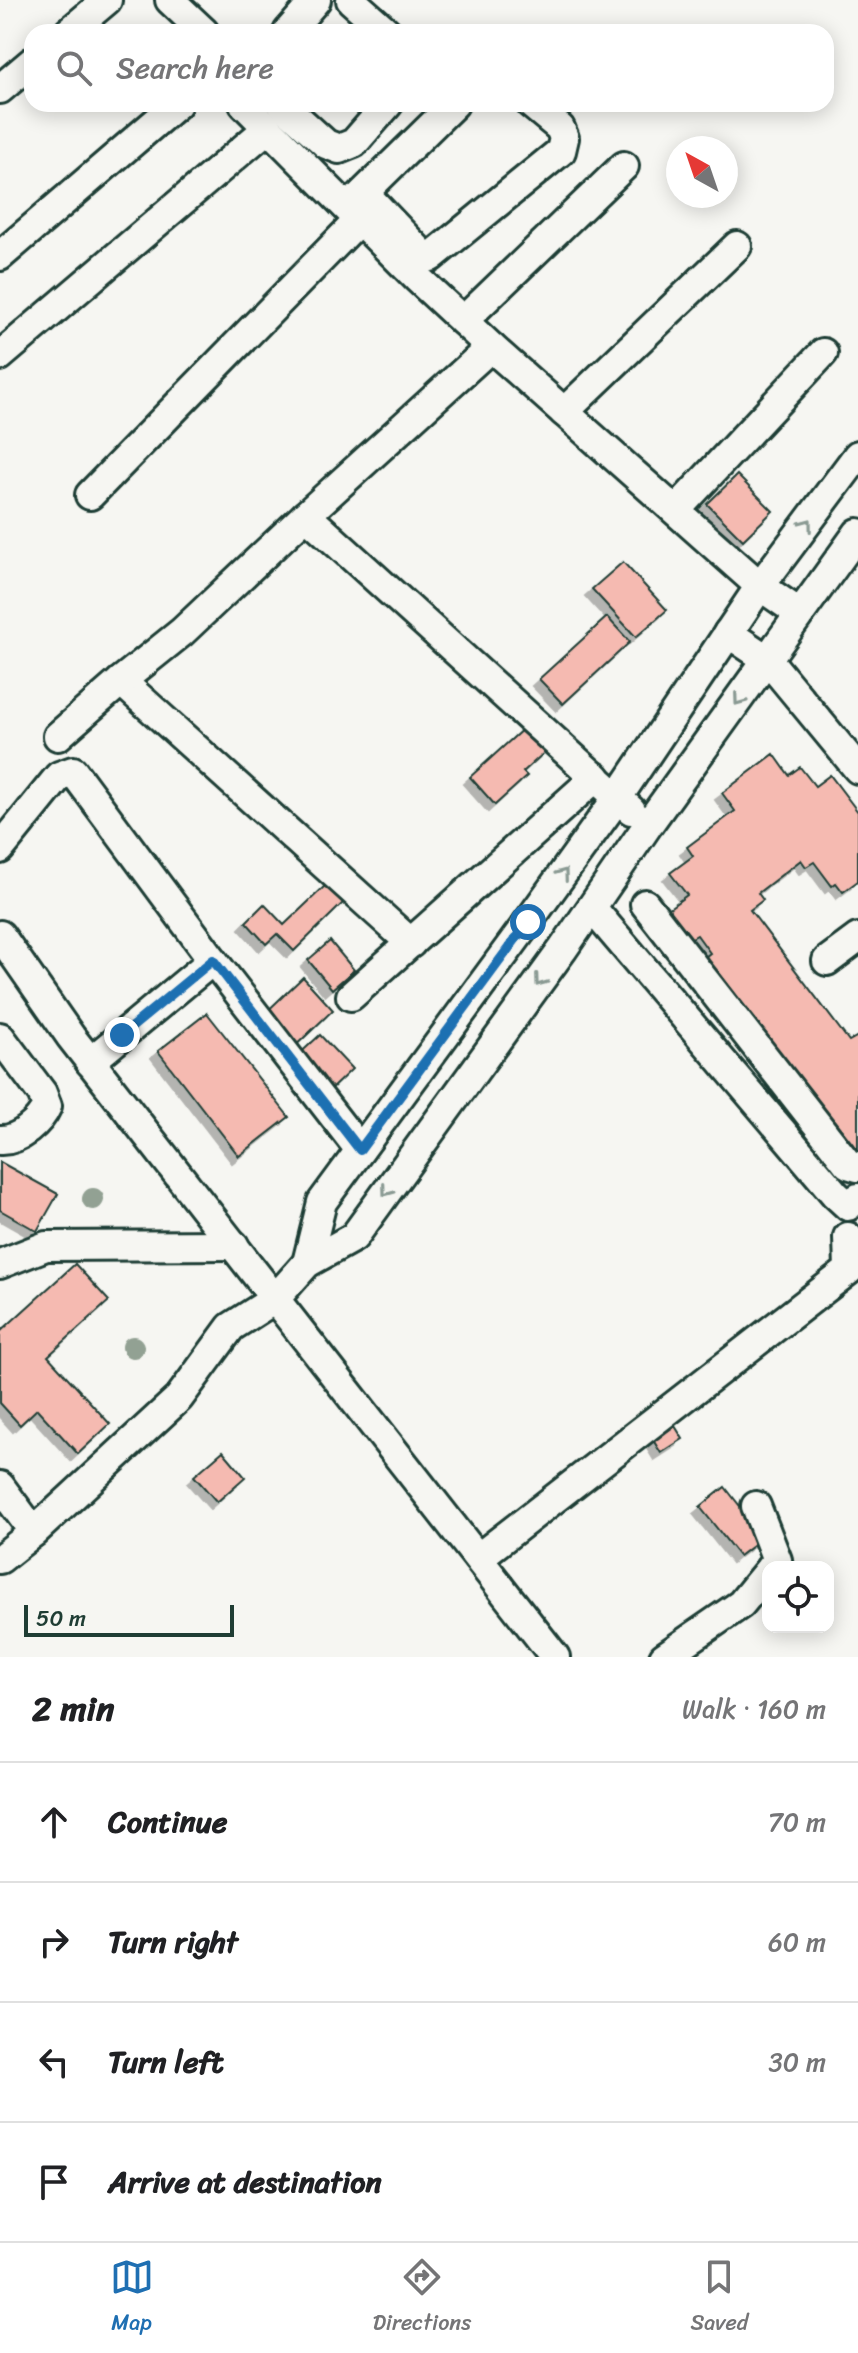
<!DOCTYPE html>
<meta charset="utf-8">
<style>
:root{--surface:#fff;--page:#f6f6f6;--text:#202124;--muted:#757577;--line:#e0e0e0;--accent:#1f6fb2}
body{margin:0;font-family:Sriracha,sans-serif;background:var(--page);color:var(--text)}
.controls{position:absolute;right:24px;bottom:24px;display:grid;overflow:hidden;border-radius:16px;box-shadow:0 4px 20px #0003}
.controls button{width:72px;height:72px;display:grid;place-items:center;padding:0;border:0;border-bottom:2px solid var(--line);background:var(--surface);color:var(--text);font:40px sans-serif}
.compass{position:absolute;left:666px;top:136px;width:72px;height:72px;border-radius:50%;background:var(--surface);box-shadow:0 4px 20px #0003;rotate:320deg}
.scale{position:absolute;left:24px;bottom:20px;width:210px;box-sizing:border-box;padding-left:8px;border:4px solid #1f3d34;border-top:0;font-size:22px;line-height:28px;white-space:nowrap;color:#1f3d34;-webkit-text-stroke:6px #f6f6f2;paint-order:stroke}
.stop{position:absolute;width:24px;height:24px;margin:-18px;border:6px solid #1f6fb2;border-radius:50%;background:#fff}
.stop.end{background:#1f6fb2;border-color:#fff;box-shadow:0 2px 8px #0008}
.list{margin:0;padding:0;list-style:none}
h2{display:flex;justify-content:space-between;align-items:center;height:104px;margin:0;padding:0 32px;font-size:34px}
h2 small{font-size:26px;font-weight:400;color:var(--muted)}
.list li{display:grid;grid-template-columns:52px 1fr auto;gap:24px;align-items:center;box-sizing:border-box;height:120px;padding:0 32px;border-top:2px solid var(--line)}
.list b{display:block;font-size:30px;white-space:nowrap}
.list em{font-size:26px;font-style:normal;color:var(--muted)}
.icon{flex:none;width:44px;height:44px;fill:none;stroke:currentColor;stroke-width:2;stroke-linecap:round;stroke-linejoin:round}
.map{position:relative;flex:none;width:858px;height:1657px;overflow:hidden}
.search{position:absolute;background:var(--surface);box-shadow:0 4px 20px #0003;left:24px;right:24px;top:24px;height:88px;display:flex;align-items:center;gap:20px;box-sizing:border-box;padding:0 28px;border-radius:24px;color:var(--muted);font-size:30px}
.sheet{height:584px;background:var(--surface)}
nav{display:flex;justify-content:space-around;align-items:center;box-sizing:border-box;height:112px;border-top:2px solid var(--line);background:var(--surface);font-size:22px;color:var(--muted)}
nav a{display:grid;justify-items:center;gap:4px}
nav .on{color:var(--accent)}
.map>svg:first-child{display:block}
.building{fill:#f5bab1;stroke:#1f3d34;stroke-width:2;filter:url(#shadow)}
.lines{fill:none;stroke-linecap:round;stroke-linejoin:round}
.minor-casing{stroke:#1f3d34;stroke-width:34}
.minor{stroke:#f6f6f2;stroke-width:28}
.tree{fill:#92a193}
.oneway{stroke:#8a9a93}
.route{stroke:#1f6fb2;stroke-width:10}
</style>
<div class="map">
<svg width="858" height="1657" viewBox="0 0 858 1657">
<defs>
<filter id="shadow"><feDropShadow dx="-7" dy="7" stdDeviation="0" flood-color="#0004"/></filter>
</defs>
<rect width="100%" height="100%" fill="#f6f6f2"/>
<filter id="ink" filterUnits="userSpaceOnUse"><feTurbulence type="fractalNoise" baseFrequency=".0125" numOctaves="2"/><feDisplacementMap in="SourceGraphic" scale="16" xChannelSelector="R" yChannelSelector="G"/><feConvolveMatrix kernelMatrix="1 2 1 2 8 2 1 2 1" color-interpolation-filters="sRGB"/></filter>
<g filter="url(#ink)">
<g class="building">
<polygon points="737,475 773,511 743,540 707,504"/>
<polygon points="623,562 667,610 636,637 592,589"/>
<polygon points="607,617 630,642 563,704 539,679"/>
<polygon points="524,728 546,751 523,772 527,776 495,805 470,777"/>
<polygon points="774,754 789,775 800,767 815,786 830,775 858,812 858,881 843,892 836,883 832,886 814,862 806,867 801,860 758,893 763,900 750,910 849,1041 858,1036 858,1153 855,1155 795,1083 800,1080 720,974 715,977 701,960 710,953 697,935 690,939 668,909 687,895 670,873 693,856 687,847 735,811 722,793"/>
<polygon points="326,885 343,903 294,951 277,934 266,944 246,922 264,904 284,925"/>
<polygon points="330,941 354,970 332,989 308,960"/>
<polygon points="303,977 333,1010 290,1051 259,1019"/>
<polygon points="207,1013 289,1117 239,1156 158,1051"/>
<polygon points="320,1035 352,1069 328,1092 295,1058"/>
<polygon points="0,1162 58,1194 37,1231 0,1210"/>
<polygon points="75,1264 109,1301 48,1356 110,1424 78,1454 37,1409 20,1425 0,1403 0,1332"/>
<polygon points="675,1426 683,1439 661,1453 653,1440"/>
<polygon points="223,1451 245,1477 217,1502 194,1476"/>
<polygon points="725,1487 764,1537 739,1556 700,1507"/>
</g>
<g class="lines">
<g class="minor-casing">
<g id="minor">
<polyline points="170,0 204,32"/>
<polyline points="351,0 387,32"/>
<polyline points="69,32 107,0"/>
<polyline points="288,32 316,0"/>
<polyline points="0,89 32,62"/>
<polyline points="244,104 417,278 491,347 760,586 799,613"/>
<polyline points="282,104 326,144 339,149 354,143 388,104"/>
<polyline points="364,193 421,253 431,257 561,151 564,138 560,128 531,104"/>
<polyline points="352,204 454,104"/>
<polyline points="0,256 177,104"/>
<polyline points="463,321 624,166"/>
<polyline points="0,356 268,128"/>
<polyline points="564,412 737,246"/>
<polyline points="90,495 359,220"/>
<polyline points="676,510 823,353"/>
<polyline points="306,515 631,810"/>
<polyline points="728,633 768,660 858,769"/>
<polyline points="121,681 411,943"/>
<polyline points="58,736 121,681 182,632 306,515 491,347"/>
<polyline points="0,849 59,776 73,771 213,960 360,1150"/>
<polyline points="645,904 848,1164 858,1167"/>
<polyline points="592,908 835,1194 848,1206 858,1198"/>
<polyline points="0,935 71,1037 275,1299 231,1327 179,1398 34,1532 0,1559"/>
<polyline points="827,961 858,938"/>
<polyline points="351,996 596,777"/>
<path d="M 0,1037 L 42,1093 L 47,1106 C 40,1122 19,1141 0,1140"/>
<polyline points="90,1062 213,960"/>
<polyline points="307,1263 322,1202 528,922 618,797 760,586 858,455"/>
<polyline points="0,1264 46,1246 234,1245"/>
<polyline points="0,1486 34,1532"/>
<polyline points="756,1506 777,1560 771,1567"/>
<polyline points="478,1558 849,1270 848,1237"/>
<polyline points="555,1657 275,1299 307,1263 354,1237 563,949 648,825 858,533"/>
<polyline points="664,1657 741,1604 768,1571"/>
</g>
</g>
<use href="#minor" class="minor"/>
</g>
<g class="tree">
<circle cx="93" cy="1199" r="11"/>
<circle cx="133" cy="1347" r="11"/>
</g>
<defs><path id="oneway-chevron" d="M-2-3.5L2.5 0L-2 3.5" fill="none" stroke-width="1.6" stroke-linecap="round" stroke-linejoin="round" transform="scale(2)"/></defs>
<g class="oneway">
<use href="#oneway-chevron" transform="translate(807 524) rotate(-53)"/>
<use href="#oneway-chevron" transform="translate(739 700) rotate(126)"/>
<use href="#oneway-chevron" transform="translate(563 874) rotate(-54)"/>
<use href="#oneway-chevron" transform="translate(540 981) rotate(126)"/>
<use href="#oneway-chevron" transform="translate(387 1191) rotate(126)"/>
</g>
</g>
<g class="lines" filter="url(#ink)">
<polyline class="route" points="122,1035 213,960 360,1150 528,922"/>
</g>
</svg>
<div class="controls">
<button><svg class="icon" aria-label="locate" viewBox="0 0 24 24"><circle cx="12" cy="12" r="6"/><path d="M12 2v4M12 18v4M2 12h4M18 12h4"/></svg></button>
</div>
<svg class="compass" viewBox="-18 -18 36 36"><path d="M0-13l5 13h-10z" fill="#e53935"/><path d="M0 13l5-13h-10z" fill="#757577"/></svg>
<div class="scale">50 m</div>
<div class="stop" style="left:528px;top:922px"></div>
<div class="stop end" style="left:122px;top:1035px"></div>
<div class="search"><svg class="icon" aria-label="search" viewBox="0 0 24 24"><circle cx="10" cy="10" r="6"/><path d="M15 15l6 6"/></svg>Search here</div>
</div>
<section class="sheet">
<h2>2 min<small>Walk · 160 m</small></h2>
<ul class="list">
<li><svg class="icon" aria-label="ahead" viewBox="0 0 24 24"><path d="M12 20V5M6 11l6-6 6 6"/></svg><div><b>Continue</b></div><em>70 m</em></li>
<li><svg class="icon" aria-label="right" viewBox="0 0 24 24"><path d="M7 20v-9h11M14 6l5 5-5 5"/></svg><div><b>Turn right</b></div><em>60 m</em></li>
<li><svg class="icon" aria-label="left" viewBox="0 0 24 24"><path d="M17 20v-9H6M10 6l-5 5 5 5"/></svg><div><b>Turn left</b></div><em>30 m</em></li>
<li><svg class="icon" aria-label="arrive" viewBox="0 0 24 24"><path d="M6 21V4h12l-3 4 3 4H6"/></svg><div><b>Arrive at destination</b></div></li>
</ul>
</section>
<nav>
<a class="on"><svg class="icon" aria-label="map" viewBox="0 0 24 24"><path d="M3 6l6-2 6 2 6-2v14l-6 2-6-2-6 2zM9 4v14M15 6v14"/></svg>Map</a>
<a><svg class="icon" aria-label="directions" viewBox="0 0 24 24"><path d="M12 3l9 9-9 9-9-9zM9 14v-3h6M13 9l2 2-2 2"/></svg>Directions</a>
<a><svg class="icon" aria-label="saved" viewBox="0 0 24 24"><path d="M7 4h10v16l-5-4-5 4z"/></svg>Saved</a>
</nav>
